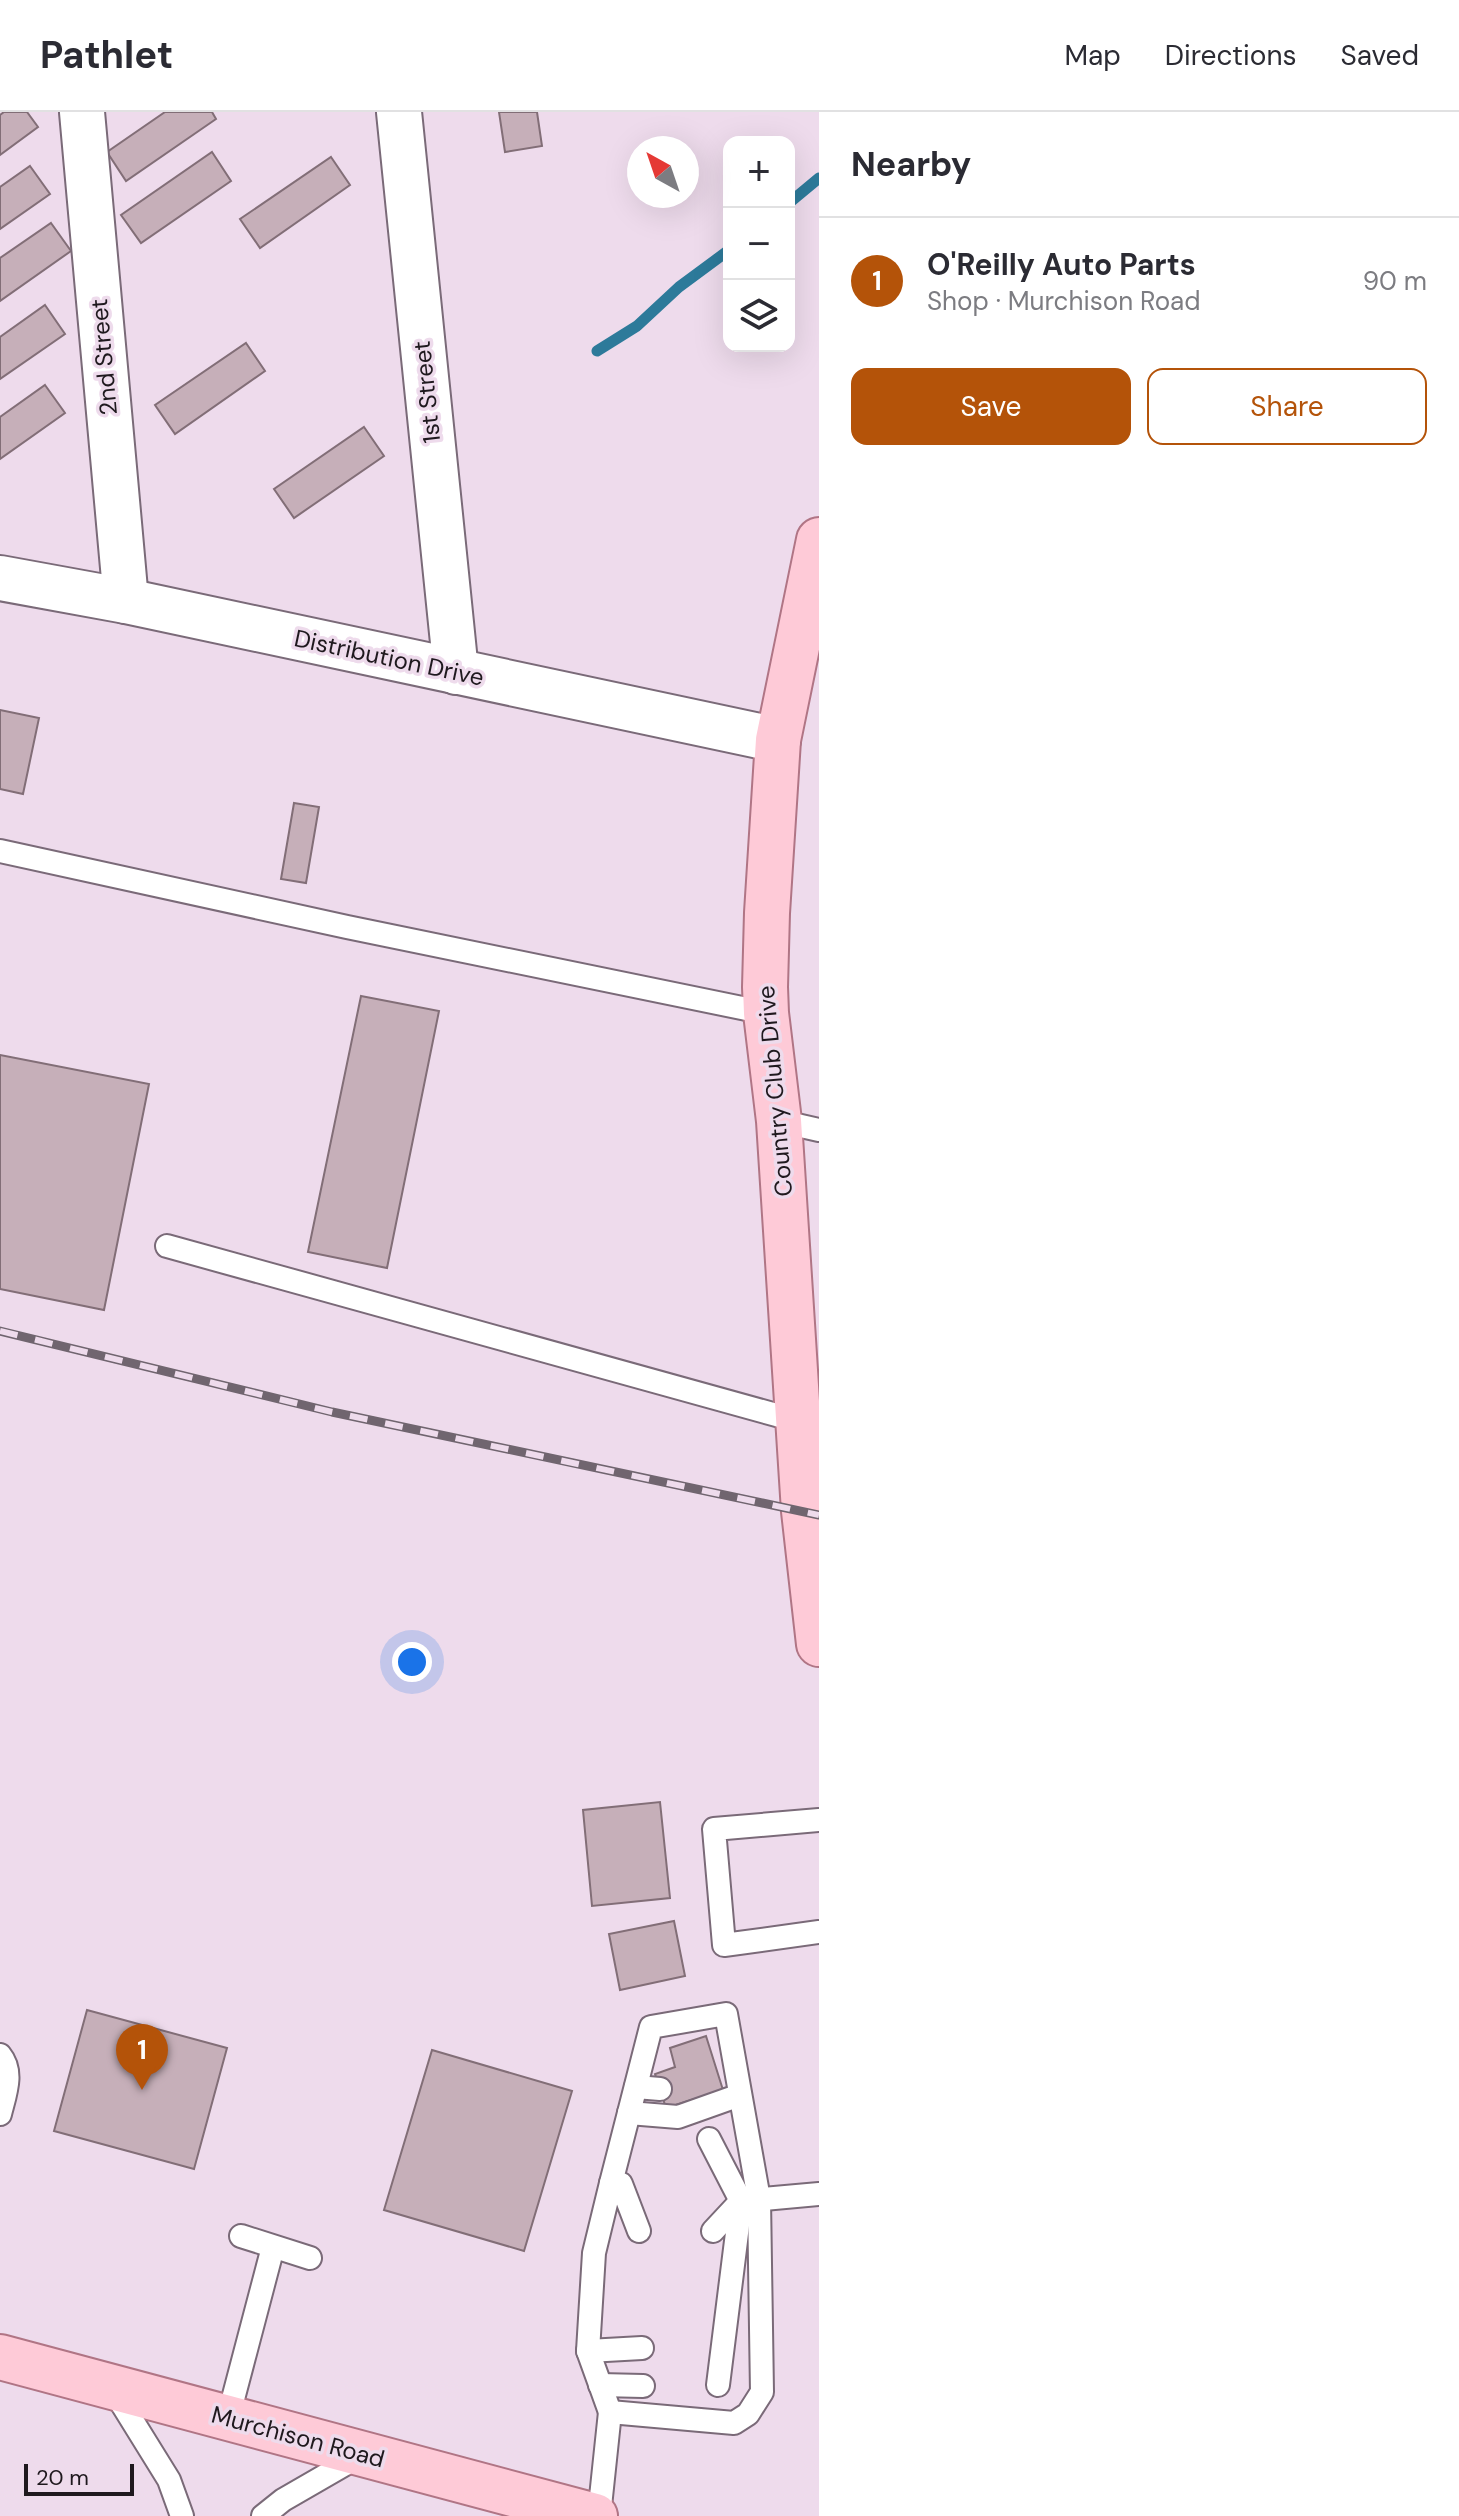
<!DOCTYPE html>
<meta charset="utf-8">
<style>
:root{--surface:#fff;--page:#f7f7f7;--text:#2b2b33;--muted:#7c7c81;--line:#e1e1e2;--accent:#b45309}
body{margin:0;font-family:"DM Sans",sans-serif;background:var(--page);color:var(--text)}
.controls{position:absolute;right:24px;top:24px;display:grid;overflow:hidden;border-radius:16px;box-shadow:0 8px 32px #0002}
.controls button{width:72px;height:72px;display:grid;place-items:center;padding:0;border:0;border-bottom:2px solid var(--line);background:var(--surface);color:var(--text);font:40px sans-serif}
.compass{position:absolute;left:627px;top:24px;width:72px;height:72px;border-radius:50%;background:var(--surface);box-shadow:0 8px 32px #0002;rotate:320deg}
.scale{position:absolute;left:24px;bottom:20px;width:110px;box-sizing:border-box;padding-left:8px;border:4px solid #1f191e;border-top:0;font-size:22px;line-height:28px;white-space:nowrap;color:#1f191e;-webkit-text-stroke:6px #eedbec;paint-order:stroke}
.you{position:absolute;left:412px;top:1550px;width:28px;height:28px;margin:-20px;border:6px solid #fff;border-radius:50%;background:#1a73e8;box-shadow:0 0 0 12px #1a73e833}
.badge{display:grid;place-items:center;width:52px;height:52px;border-radius:50%;background:var(--accent);color:#fff;font-size:26px;font-weight:700}
.pin{position:absolute;translate:-50% -66px;filter:drop-shadow(0 2px 4px #0008)}
.pin::after{content:'';position:absolute;top:42px;width:28px;height:24px;background:inherit;clip-path:polygon(0 0,100% 0,50% 100%)}
.list{margin:0;padding:0;list-style:none}
h2{display:flex;justify-content:space-between;align-items:center;height:104px;margin:0;padding:0 32px;font-size:34px}
h2 small{font-size:26px;font-weight:400;color:var(--muted)}
.list li{display:grid;grid-template-columns:52px 1fr auto;gap:24px;align-items:center;box-sizing:border-box;height:128px;padding:0 32px;border-top:2px solid var(--line)}
.list b{display:block;font-size:30px;white-space:nowrap}
.list p{margin:0;font-size:26px;white-space:nowrap;color:var(--muted)}
.list em{font-size:26px;font-style:normal;color:var(--muted)}
.actions{display:flex;gap:16px;padding:24px 32px}
.actions a{flex:1;padding:18px 0;border:2px solid var(--accent);border-radius:16px;text-align:center;font-size:28px;color:var(--accent)}
.actions .main{background:var(--accent);color:#fff}
.icon{flex:none;width:44px;height:44px;fill:none;stroke:currentColor;stroke-width:2;stroke-linecap:round;stroke-linejoin:round}
.map{position:relative;flex:none;width:819px;height:2404px;overflow:hidden}
header{display:flex;align-items:center;gap:48px;box-sizing:border-box;height:112px;padding:0 40px;background:var(--surface);border-bottom:2px solid var(--line)}
header strong{font-size:38px}
nav{display:flex;gap:44px;margin-inline-start:auto;font-size:28px}
main{display:flex}
aside{flex:1;background:var(--surface)}
.map>svg:first-child{display:block}
.lines{fill:none;stroke-linecap:round;stroke-linejoin:round}
.stream{stroke:#2d7a9a;stroke-width:11}
.building{fill:#c6afb9;stroke:#826e77;stroke-width:2}
.service-casing{stroke:#7a6a78;stroke-width:26}
.minor-casing{stroke:#7a6a78;stroke-width:48}
.primary-casing{stroke:#b07585;stroke-width:48}
.service{stroke:#fff;stroke-width:22}
.minor{stroke:#fff;stroke-width:44}
.primary{stroke:#fecad7;stroke-width:44}
.rail-casing{stroke:#70656f;stroke-width:9}
.rail{stroke:#eedbec;stroke-width:6;stroke-dasharray:18;stroke-linecap:butt}
.labels{text-anchor:middle;stroke-width:7;stroke-linejoin:round;paint-order:stroke}
.street-label{font-size:24px;fill:#1f191e;stroke:#eedbec}
</style>
<header>
<strong>Pathlet</strong>
<nav><a>Map</a><a>Directions</a><a>Saved</a></nav>
</header>
<main>
<div class="map">
<svg width="819" height="2404" viewBox="0 0 819 2404">
<rect width="100%" height="100%" fill="#eedbec"/>
<g class="lines">
<g class="stream">
<polyline points="789,91 819,66"/>
<polyline points="597,239 637,214 679,175 729,138"/>
</g>
</g>
<g class="building">
<polygon points="4,0 27,0 38,15 0,43 0,3"/>
<polygon points="165,0 212,0 216,7 126,69 107,40"/>
<polygon points="499,0 537,0 542,34 505,40"/>
<polygon points="212,40 231,69 141,131 121,103"/>
<polygon points="331,45 350,73 260,136 240,107"/>
<polygon points="30,54 50,82 0,117 0,75"/>
<polygon points="51,111 71,139 0,189 0,146"/>
<polygon points="45,193 65,222 0,267 0,225"/>
<polygon points="246,231 265,259 175,322 155,293"/>
<polygon points="45,273 65,301 0,347 0,305"/>
<polygon points="364,315 384,344 294,406 274,377"/>
<polygon points="0,598 39,606 23,682 0,677"/>
<polygon points="294,691 319,695 306,771 281,767"/>
<polygon points="361,884 439,899 387,1156 308,1140"/>
<polygon points="0,943 149,972 104,1198 0,1177"/>
<polygon points="660,1690 670,1786 592,1794 583,1698"/>
<polygon points="674,1809 685,1864 620,1878 609,1822"/>
<polygon points="87,1898 227,1936 194,2057 54,2019"/>
<polygon points="706,1924 723,1978 666,1996 655,1962 675,1955 670,1936"/>
<polygon points="432,1938 572,1979 524,2139 384,2098"/>
</g>
<g class="lines">
<g class="service-casing">
<g id="service">
<polyline points="0,739 347,815 766,901"/>
<polyline points="779,1009 819,1018"/>
<polyline points="167,1134 798,1309"/>
<polyline points="819,1708 714,1717 724,1833 819,1820"/>
<path d="M 0,1943 C 14,1960 5,1982 0,2002"/>
<polyline points="636,1975 660,1977"/>
<polyline points="629,2001 678,2005 740,1983"/>
<polyline points="709,2027 741,2089 718,2273"/>
<polyline points="713,2119 741,2089 819,2082"/>
<polyline points="241,2124 310,2146"/>
<polyline points="588,2239 642,2236"/>
<polyline points="600,2273 643,2274"/>
<polyline points="112,2276 169,2368 182,2404"/>
<polyline points="610,2300 588,2239 594,2141 611,2071 621,2072 639,2119"/>
<polyline points="228,2306 273,2135"/>
<polyline points="263,2404 283,2388 361,2343"/>
<polyline points="599,2404 610,2300 734,2311 748,2302 762,2280 759,2087 726,1902 651,1915 611,2071"/>
</g>
</g>
<g class="minor-casing">
<g id="minor">
<polyline points="82,0 126,489"/>
<polyline points="399,0 456,560"/>
<polyline points="0,466 126,489 778,628"/>
</g>
</g>
<g class="primary-casing">
<g id="primary">
<polyline points="819,428 778,628 767,801 765,875 766,901 779,1009 804,1399 819,1532"/>
<polyline points="0,2245 595,2404"/>
</g>
</g>
<use href="#service" class="service"/>
<use href="#minor" class="minor"/>
<use href="#primary" class="primary"/>
<g class="rail-casing">
<polyline id="rail" points="0,1219 332,1300 819,1403"/>
</g>
<use href="#rail" class="rail"/>
</g>
<g class="labels">
<g class="street-label">
<text transform="translate(104 245) rotate(-95)" y="8">2nd Street</text>
<text transform="translate(427 280) rotate(-96)" y="8">1st Street</text>
<text transform="translate(389 546) rotate(12)" y="8">Distribution Drive</text>
<text transform="translate(775 979) rotate(-95)" y="8">Country Club Drive</text>
<text transform="translate(298 2325) rotate(15)" y="8">Murchison Road</text>
</g>
</g>
</svg>
<div class="controls">
<button>+</button>
<button>−</button>
<button><svg class="icon" aria-label="layers" viewBox="0 0 24 24"><path d="M12 4l9 5-9 5-9-5zM3 14l9 5 9-5"/></svg></button>
</div>
<svg class="compass" viewBox="-18 -18 36 36"><path d="M0-13l5 13h-10z" fill="#e53935"/><path d="M0 13l5-13h-10z" fill="#7c7c81"/></svg>
<div class="scale">20 m</div>
<div class="you"></div>
<div class="pin badge" style="left:142px;top:1978px">1</div>
</div>
<aside>
<h2>Nearby<small></small></h2>
<ul class="list">
<li><span class="badge">1</span><div><b>O'Reilly Auto Parts</b><p>Shop · Murchison Road</p></div><em>90 m</em></li>
</ul>
<div class="actions"><a class="main">Save</a><a>Share</a></div>
</aside>
</main>
